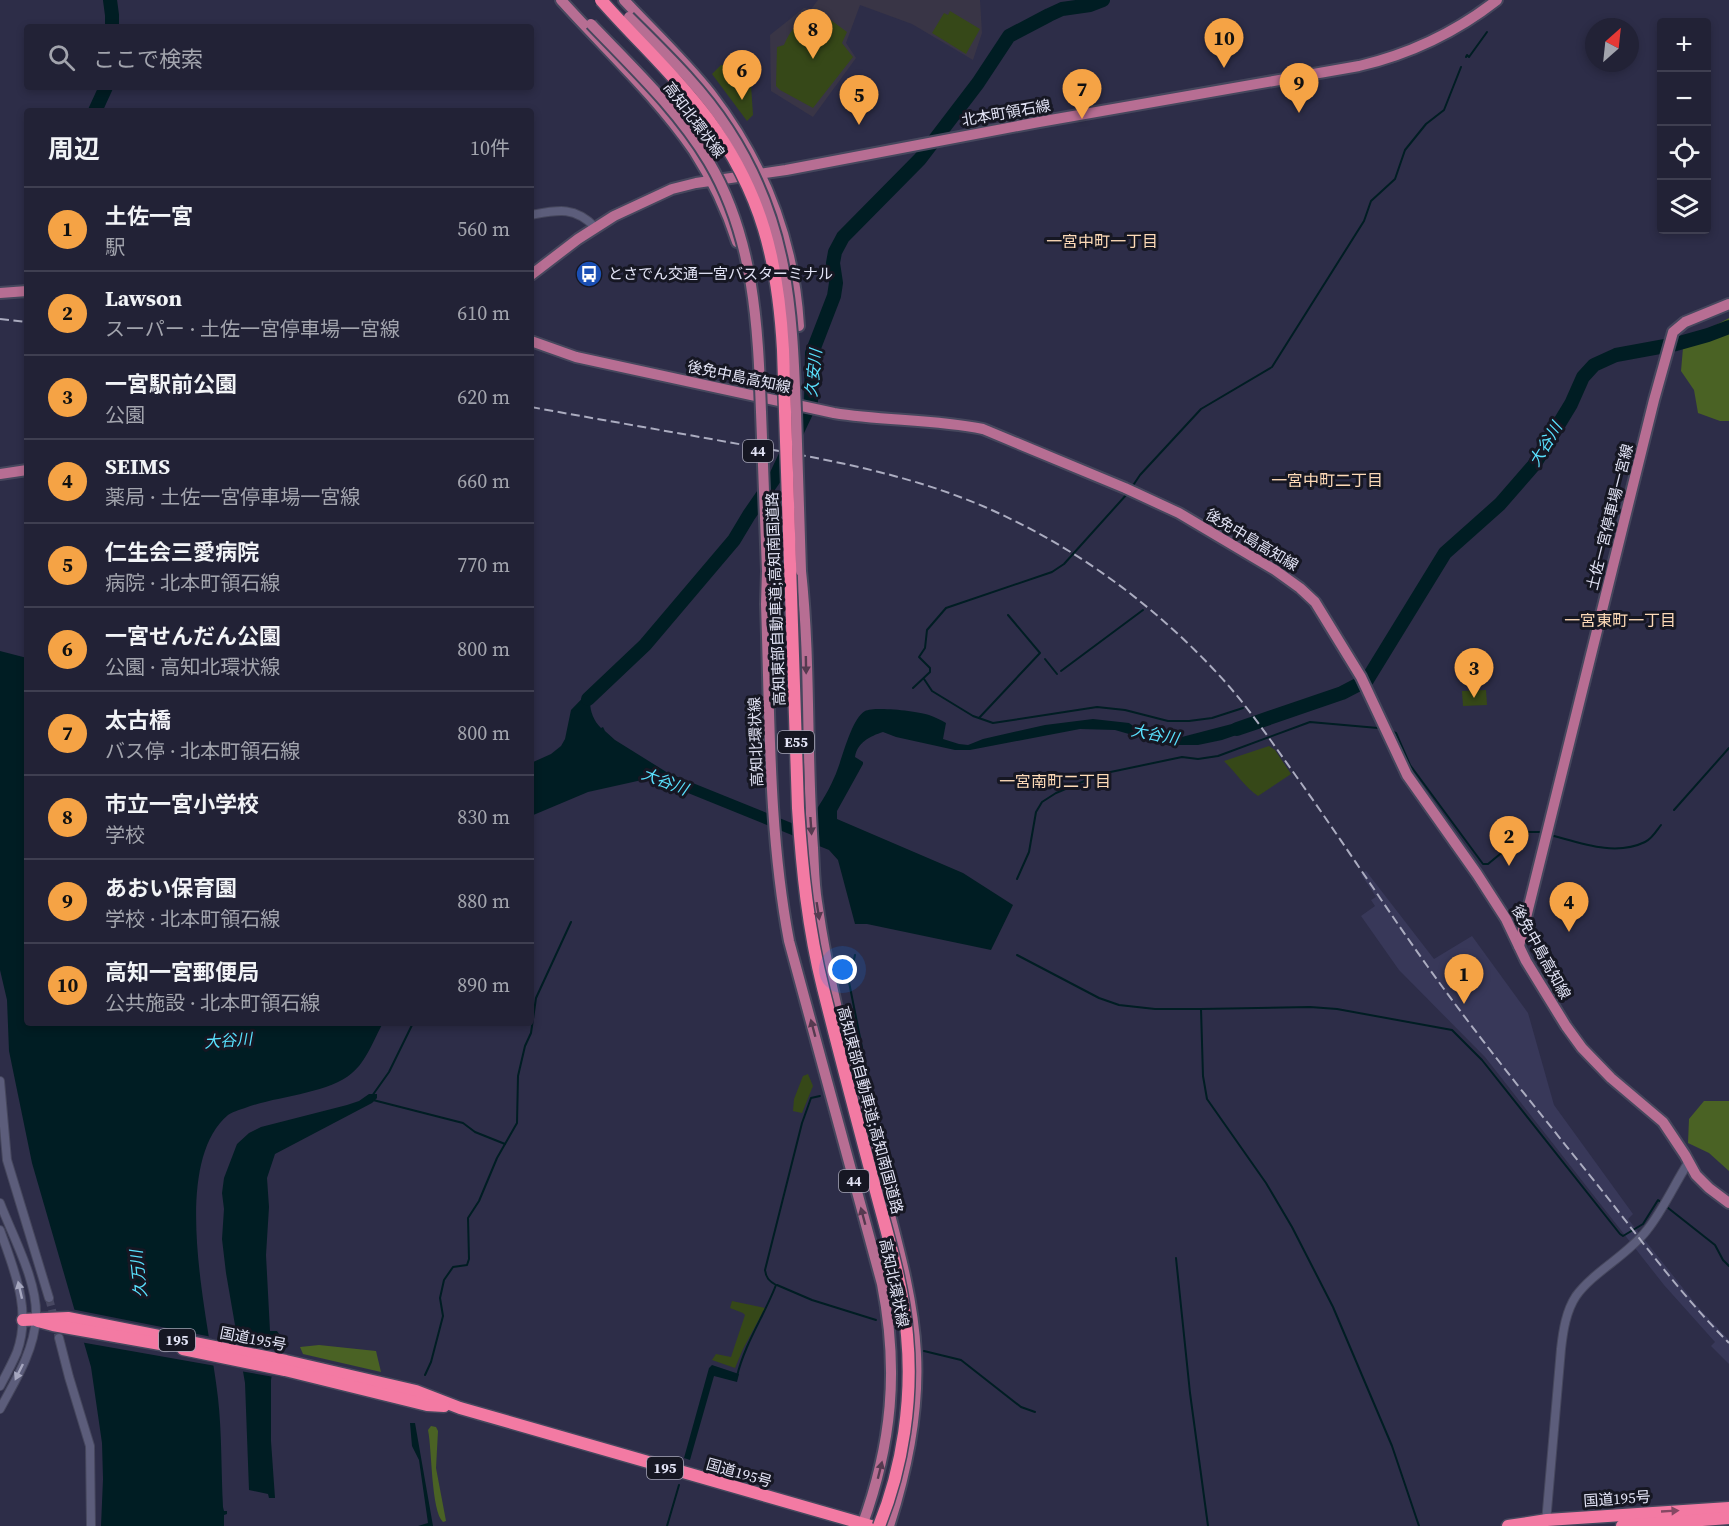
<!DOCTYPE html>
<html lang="ja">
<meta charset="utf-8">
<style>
:root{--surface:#222236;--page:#2a2a3e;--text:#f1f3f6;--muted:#a2a4ad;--line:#3f3f51;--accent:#f5a345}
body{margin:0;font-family:"Source Serif 4","Noto Sans JP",serif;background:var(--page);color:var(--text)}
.controls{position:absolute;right:18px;top:18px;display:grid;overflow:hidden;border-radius:6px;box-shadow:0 3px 9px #0003}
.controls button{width:54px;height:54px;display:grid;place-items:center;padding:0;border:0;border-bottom:2px solid var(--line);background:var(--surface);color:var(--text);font:30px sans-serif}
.compass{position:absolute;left:1585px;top:18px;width:54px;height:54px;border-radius:50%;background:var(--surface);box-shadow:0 3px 9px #0003;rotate:27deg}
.you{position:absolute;left:843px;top:970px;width:21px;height:21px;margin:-15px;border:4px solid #fff;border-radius:50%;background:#1a73e8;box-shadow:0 0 0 9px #1a73e833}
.badge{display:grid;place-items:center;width:39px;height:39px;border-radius:50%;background:var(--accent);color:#111;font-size:20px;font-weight:700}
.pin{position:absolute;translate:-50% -50px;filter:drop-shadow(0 2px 3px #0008)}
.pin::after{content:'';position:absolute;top:32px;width:21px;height:18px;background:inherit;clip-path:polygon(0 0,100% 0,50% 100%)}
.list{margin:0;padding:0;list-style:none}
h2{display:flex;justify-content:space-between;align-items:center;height:78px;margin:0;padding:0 24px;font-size:26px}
h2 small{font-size:20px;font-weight:400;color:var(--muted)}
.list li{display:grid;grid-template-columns:39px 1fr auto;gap:18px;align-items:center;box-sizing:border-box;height:84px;padding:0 24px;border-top:2px solid var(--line)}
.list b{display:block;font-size:22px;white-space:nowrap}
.list p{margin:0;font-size:20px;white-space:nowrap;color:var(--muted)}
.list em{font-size:20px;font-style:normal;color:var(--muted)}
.icon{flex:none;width:33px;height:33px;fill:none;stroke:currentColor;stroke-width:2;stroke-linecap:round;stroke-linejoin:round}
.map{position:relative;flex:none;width:1729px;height:1526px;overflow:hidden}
.search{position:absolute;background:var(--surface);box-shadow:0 3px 9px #0003;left:24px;top:24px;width:510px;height:66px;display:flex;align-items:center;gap:15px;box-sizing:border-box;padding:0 21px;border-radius:6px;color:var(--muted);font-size:22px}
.panel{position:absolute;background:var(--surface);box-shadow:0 3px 9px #0003;left:24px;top:108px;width:510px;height:918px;border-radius:6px}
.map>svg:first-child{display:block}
.built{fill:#383859}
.education{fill:#393546}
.green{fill:#364818}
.forest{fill:#4a6224}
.water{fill:#001d23}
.pier{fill:#2d2d48}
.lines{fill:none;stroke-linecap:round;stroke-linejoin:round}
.stream{stroke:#001d23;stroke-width:2}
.river{stroke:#001d23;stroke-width:14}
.minor-tunnel{stroke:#484862;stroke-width:8;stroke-dasharray:8 4;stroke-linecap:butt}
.minor-casing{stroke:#46475d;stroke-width:10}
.major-casing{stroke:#46475d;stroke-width:14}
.highway-casing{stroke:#46475d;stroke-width:15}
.minor{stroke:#5c5d7b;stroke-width:8}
.major{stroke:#b76e93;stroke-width:10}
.highway{stroke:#f37aa3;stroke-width:12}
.rail{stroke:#abacc0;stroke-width:2;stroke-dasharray:9 4.5;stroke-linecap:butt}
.major-bridge-casing{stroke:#46475d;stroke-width:14;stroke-linecap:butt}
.highway-bridge-casing{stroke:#46475d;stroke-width:15;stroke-linecap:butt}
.major-bridge{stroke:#b76e93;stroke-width:10}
.highway-bridge{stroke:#f37aa3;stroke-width:12}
.oneway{fill:#563a50}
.oneway2{fill:#a6a7bf}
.oneway3{fill:#844863}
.labels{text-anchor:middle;stroke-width:6;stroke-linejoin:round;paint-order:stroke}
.shield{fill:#161723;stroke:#a6a6b7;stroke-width:1.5}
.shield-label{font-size:14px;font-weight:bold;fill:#e3e4f6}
.street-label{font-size:15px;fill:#e3e4f6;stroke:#161723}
.poi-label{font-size:15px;fill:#e3e4f6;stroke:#161723;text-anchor:start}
.neighbourhood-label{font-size:16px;fill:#fddab7;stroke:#161723}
.water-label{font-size:16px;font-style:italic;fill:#59e1fe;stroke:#161723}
</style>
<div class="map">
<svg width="1729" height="1526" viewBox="0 0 1729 1526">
<rect width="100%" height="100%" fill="#2d2d48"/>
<polygon class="built" points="1366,871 1434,959 1472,936 1528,1013 1554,1105 1633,1214 1628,1219 1698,1307 1729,1340 1729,1364 1711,1346 1715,1342 1664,1285 1485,1057 1399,970 1361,916 1375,906 1371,900 1376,897 1361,874"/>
<polygon class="education" points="818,0 980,0 982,33 973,60 912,24 860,5 846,43 856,58 813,117 771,91 770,35 804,8 811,9"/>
<g class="green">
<path d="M 816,9 L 847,32 L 842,43 L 853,57 L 813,108 L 780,90 L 776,86 L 777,47 L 784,45 C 790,30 801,18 816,9 Z"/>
<polygon points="950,11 980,29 966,54 932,33 944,13 948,15"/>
<polygon points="721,65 726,65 751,85 753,115 747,121 712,74"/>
<polygon points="1486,690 1487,705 1463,706 1462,691"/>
<path d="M 1269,746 L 1275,750 L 1291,774 L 1258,796 C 1245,787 1236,773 1224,761 Z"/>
<polygon points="808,1074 813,1086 802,1113 793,1111 794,1099 803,1076"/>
<polygon points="732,1301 765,1308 743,1349 735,1368 712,1360 716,1354 731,1357 745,1315 743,1313 730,1308"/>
</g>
<g class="forest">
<polygon points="1729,318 1729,421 1720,421 1698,413 1694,390 1681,371 1683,348 1701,333"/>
<polygon points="1704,1101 1729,1101 1729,1171 1709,1153 1688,1143 1689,1119"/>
<polygon points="319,1345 376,1351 381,1372 303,1354 300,1347"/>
<path d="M 431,1426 L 436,1427 L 438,1431 L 436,1468 L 446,1521 L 443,1522 C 431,1511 432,1448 428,1430 Z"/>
</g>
<g class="water">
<path d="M 0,651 L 27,658 L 27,1023 L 383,1023 C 374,1039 366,1062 352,1073 C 328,1094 276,1096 245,1108 C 239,1110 232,1112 228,1115 C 167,1167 211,1328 218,1398 C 222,1434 221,1471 223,1507 L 224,1511 L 227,1511 L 227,1514 L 224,1515 L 224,1526 L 101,1526 L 103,1479 L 102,1443 L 91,1367 L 32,1163 L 9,1051 L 7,1000 L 0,970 Z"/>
<path d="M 598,682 L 602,686 L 590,701 C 590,712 594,721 601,728 L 603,727 L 605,731 L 615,740 L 668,773 L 794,824 L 807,822 C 818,808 827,794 834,778 C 842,762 850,720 865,711 C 874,706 918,711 929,715 C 935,717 941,720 946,723 L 943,739 L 959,744 L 968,745 L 983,739 L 1045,725 L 1093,719 L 1129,723 L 1139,730 L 1178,738 L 1251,719 L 1257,728 L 1222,740 L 1198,745 L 1167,745 L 1115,730 L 1080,729 L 970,750 L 955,750 L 896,737 L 883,732 C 870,736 857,743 855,757 L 863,762 L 863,764 L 837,811 L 837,819 L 963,873 L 1013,905 L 991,950 L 867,924 L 855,924 L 838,860 L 829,850 L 651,778 L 588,792 L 531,816 L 531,763 L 551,754 L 561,746 L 565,739 L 571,710 Z"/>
<polygon points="369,1094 377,1094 377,1098 372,1103 275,1154 267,1178 269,1207 266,1255 270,1331 277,1331 279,1334 271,1380 271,1441 275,1498 269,1498 268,1494 249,1490 245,1383 226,1273 222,1239 224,1209 222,1193 224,1178 237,1144 249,1133 261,1127 347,1105 359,1101"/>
<polygon points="712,1365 739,1374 737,1382 714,1376 690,1460 684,1458 709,1368"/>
<polygon points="410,1423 415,1423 433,1526 418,1526 428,1523 419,1460 412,1446"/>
</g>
<g class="pier">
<polygon points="71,1309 212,1337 216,1366 80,1342"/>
<polygon points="234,1341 279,1350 274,1377 240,1371"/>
</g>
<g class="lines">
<g class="stream">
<polyline points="1466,57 1467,55 1469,57 1487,32"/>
<polyline points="1132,487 1140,475 1201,409 1272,367 1364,221 1371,201 1395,179 1405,150 1426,124 1444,110 1461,67"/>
<polyline points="1045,659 1057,674"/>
<polyline points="1061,671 1143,610"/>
<polyline points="924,679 932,691 973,716 993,723 1097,707 1125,710 1168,721 1189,721 1212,718 1243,708"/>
<polyline points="913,688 930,672 930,668 919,657 925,648 927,630 946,608 1052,572 1064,564 1127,494"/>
<polyline points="979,718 1040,653 1008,615"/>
<polyline points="1393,732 1396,733 1410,765 1483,864 1488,864 1527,832 1539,832"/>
<polyline points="1674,810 1729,748"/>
<path d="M 1554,836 C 1583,844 1616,856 1645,842 C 1652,839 1657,830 1661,825"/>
<polyline points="1017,879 1029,852 1036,812 1042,802 1056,793 1101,774 1182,757 1198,759 1218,756 1310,722 1378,728"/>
<polyline points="855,955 849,982 869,1083 863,1083"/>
<polyline points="1017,955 1099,998 1119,1005 1155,1009 1201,1009 1310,1007 1337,1009 1452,1030 1482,1060 1620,1234 1623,1236 1643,1224 1658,1200 1715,1245 1723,1260 1729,1266"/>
<polyline points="1201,1009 1203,1076 1207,1099 1266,1183 1292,1227 1333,1307 1392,1446 1419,1526"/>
<polyline points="372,1096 389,1072 413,1023"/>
<polyline points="373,1100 463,1123 475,1132 505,1144"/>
<polyline points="1176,1258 1190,1393 1208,1526"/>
<polyline points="777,1285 812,1300 876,1320"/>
<polyline points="924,1351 961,1360 1021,1407 1035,1412"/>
<polyline points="425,1375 431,1362 443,1316 440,1298 444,1280 453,1267 467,1265 469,1259 468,1218 479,1201 497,1158 517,1123 518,1076 525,1046 531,1033 536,998 571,922"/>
<path d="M 737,1376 C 745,1343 764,1316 776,1285 C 769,1281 766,1278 765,1270 L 802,1123 L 811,1098 L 820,1096"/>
<polyline points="667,1526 679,1485"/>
</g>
<g class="river">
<polyline points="110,0 112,15 112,27"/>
<polyline points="95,111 106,87"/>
<polyline points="588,699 645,645 734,540 749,515 776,476 811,402 812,353 834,296 836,283 833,263 835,252 843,237 920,159 978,83 1009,36 1049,15 1062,9 1090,5 1103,0"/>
<polyline points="1237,729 1342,693 1367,680 1445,553 1500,504 1534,465 1571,404 1583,377 1594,365 1616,355 1676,344 1708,335 1729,327"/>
</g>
<polyline class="minor-tunnel" points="49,1298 59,1338"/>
<g class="minor-casing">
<g id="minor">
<path d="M 531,215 C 558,210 574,206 595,227"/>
<polyline points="0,1081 7,1160 49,1298"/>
<path d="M 0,1203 C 13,1237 38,1282 36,1318 C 34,1351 15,1381 0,1409"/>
<path d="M 0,1230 C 14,1270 32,1310 17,1352 C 12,1364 6,1375 0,1386"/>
<polyline points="59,1338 69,1377 90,1446 91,1526"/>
<path d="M 1546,1522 L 1561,1349 C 1563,1331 1566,1311 1576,1296 C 1593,1272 1628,1255 1647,1230 C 1663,1210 1674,1185 1688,1163"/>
</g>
</g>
<g class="major-casing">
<g id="major">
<path d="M 561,0 C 606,50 656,96 694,151 C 712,179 727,211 737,242"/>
<path d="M 624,0 C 653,31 685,61 711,94 C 763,162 794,240 799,326"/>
<path d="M 531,275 L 578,239 L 614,216 L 672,189 L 696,183 L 786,170 L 1039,122 L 1359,66 C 1410,54 1455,33 1497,0"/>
<polyline points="0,293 27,291"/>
<path d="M 531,341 L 576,357 L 834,413 C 883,421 934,419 983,429 L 1125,488 L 1179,513 L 1275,570 L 1300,588 L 1315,602 L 1361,677 L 1407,775 L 1477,874 L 1506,919 L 1526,961 L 1566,1026 L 1582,1048 L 1611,1078 L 1663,1122 L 1685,1155 L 1696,1175 L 1709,1188 L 1729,1203"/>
<polyline points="0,474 27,470"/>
<path d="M 767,571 L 766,604 C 770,716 768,830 789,941 L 882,1284 C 899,1370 892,1444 862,1526"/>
<path d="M 801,571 C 811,663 806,756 813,848 C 814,866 814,884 817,902 C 830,995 856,1086 880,1177 C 895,1235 913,1294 916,1354 C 919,1413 907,1470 889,1526"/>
<polyline points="1519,946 1654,400 1673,332 1685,322 1729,304"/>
</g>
</g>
<g class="highway-casing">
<g id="highway">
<polyline points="23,1320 68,1318 286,1361 416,1391 460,1408 871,1526"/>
<polyline points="38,1321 53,1325 166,1345"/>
<polyline points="183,1349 285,1370 427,1405 444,1406"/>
<polyline points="1508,1526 1547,1520 1729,1508"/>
<polyline points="1622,1526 1729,1518"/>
</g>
</g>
<use href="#minor" class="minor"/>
<use href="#major" class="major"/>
<use href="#highway" class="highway"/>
<g class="rail">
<polyline points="0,319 27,322"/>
<path d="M 531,407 C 602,420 673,432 744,445 C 826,459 908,474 985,507 C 1074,546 1152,603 1218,674 C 1247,705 1271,741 1296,776 C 1341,839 1383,904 1428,967 C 1481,1041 1539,1112 1596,1183 C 1639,1237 1680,1294 1729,1343"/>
</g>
<g class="major-bridge-casing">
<g id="major-bridge">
<path d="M 629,17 C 664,52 701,87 728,129 C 788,221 792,306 796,412 C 798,465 799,518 801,571"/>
<path d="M 591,24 C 632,67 678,110 709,162 C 754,238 758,326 761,412 C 763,465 765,518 767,571"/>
</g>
</g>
<g class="highway-bridge-casing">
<path id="highway-bridge" d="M 601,0 C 636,40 676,76 708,119 C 762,193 778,261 783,350 L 798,808 C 802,869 808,929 823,988 C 839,1052 856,1116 873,1180 C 886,1231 903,1282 907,1335 C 913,1398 903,1467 879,1526"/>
</g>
<use href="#major-bridge" class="major-bridge"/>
<use href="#highway-bridge" class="highway-bridge"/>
</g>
<defs><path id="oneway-solid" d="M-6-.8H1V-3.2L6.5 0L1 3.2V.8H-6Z" transform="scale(1.5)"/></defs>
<g class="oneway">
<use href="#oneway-solid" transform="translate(806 665) rotate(89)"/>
<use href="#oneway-solid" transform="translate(811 826) rotate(86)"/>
<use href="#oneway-solid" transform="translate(818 911) rotate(81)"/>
<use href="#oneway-solid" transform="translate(813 1028) rotate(-105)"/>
<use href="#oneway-solid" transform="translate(863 1216) rotate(-105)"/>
<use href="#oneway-solid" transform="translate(880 1470) rotate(-76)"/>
</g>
<g class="oneway2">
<use href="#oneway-solid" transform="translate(20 1290) rotate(-103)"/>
<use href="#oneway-solid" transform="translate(19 1372) rotate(116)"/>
</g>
<use class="oneway3" href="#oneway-solid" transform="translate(1670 1511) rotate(-3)"/>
<defs>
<g id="bus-disc" transform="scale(1.35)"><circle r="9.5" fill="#1a4fb4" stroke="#161723"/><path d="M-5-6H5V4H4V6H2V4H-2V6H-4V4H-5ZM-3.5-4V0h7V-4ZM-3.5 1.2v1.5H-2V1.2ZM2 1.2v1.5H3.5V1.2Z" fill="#fff"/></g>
</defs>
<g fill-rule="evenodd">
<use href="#bus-disc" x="589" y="274"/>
</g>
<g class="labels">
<g class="shield">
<rect x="743" y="440" width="30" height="22" rx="4.5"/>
<rect x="778" y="731" width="36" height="22" rx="4.5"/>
<rect x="839" y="1170" width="30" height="22" rx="4.5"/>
<rect x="159" y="1329" width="36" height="22" rx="4.5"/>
<rect x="647" y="1457" width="36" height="22" rx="4.5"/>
</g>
<g class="shield-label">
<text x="758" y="456">44</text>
<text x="796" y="747">E55</text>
<text x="854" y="1186">44</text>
<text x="177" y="1345">195</text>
<text x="665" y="1473">195</text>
</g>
<g class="street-label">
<text transform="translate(1006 113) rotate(-10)" y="5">北本町領石線</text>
<text transform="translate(694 120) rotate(53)" y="5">高知北環状線</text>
<text transform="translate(739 377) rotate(12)" y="5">後免中島高知線</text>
<text transform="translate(1610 517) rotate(-76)" y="5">土佐一宮停車場一宮線</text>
<text transform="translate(1252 540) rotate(31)" y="5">後免中島高知線</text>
<text transform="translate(776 599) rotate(-92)" y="5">高知東部自動車道;高知南国道路</text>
<text transform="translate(756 742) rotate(-92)" y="5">高知北環状線</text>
<text transform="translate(1541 952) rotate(61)" y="5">後免中島高知線</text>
<text transform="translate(870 1110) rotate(75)" y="5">高知東部自動車道;高知南国道路</text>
<text transform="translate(894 1283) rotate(78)" y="5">高知北環状線</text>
<text transform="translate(253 1339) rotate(11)" y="5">国道195号</text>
<text transform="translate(739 1473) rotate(16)" y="5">国道195号</text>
<text transform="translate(1617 1499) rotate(-4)" y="5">国道195号</text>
</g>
<g class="poi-label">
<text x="608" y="279">とさでん交通一宮バスターミナル</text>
</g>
<g class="neighbourhood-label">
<text x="1102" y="247">一宮中町一丁目</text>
<text x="1327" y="486">一宮中町二丁目</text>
<text x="1620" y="626">一宮東町一丁目</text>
<text x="1055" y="787">一宮南町二丁目</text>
</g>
<g class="water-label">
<text transform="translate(813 373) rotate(-84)" y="6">久安川</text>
<text transform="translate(1545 444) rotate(-59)" y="6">大谷川</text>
<text transform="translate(1155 734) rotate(11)" y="6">大谷川</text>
<text transform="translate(665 781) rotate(21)" y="6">大谷川</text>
<text transform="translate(228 1040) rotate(-4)" y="6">大谷川</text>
<text transform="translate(138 1274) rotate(-96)" y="6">久万川</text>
</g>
</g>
</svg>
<div class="controls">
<button>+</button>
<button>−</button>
<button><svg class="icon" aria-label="locate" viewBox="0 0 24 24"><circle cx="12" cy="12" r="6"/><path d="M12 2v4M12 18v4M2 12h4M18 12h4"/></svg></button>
<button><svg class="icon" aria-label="layers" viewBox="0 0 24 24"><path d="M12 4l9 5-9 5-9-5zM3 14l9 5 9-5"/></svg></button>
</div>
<svg class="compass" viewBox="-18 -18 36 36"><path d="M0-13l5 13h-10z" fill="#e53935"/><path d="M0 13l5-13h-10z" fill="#a2a4ad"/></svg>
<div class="you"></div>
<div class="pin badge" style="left:1464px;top:1004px">1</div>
<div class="pin badge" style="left:1509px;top:866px">2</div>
<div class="pin badge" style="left:1474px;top:698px">3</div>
<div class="pin badge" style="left:1569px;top:932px">4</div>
<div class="pin badge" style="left:859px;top:125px">5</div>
<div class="pin badge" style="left:742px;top:100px">6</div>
<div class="pin badge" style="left:1082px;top:119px">7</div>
<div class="pin badge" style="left:813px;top:59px">8</div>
<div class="pin badge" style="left:1299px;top:113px">9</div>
<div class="pin badge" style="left:1224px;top:68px">10</div>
<div class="search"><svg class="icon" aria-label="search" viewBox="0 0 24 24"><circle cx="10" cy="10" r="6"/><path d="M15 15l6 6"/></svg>ここで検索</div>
<section class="panel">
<h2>周辺<small>10件</small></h2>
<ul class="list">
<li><span class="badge">1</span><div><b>土佐一宮</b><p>駅</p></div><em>560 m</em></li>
<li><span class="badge">2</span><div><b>Lawson</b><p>スーパー · 土佐一宮停車場一宮線</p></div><em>610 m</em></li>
<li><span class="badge">3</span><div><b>一宮駅前公園</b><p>公園</p></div><em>620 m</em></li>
<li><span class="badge">4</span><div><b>SEIMS</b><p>薬局 · 土佐一宮停車場一宮線</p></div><em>660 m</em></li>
<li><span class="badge">5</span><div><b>仁生会三愛病院</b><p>病院 · 北本町領石線</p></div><em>770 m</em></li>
<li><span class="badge">6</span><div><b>一宮せんだん公園</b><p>公園 · 高知北環状線</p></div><em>800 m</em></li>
<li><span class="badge">7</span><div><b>太古橋</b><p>バス停 · 北本町領石線</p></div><em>800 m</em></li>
<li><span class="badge">8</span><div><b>市立一宮小学校</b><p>学校</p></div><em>830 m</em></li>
<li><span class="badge">9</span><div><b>あおい保育園</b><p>学校 · 北本町領石線</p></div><em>880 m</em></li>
<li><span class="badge">10</span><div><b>高知一宮郵便局</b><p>公共施設 · 北本町領石線</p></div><em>890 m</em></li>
</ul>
</section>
</div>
